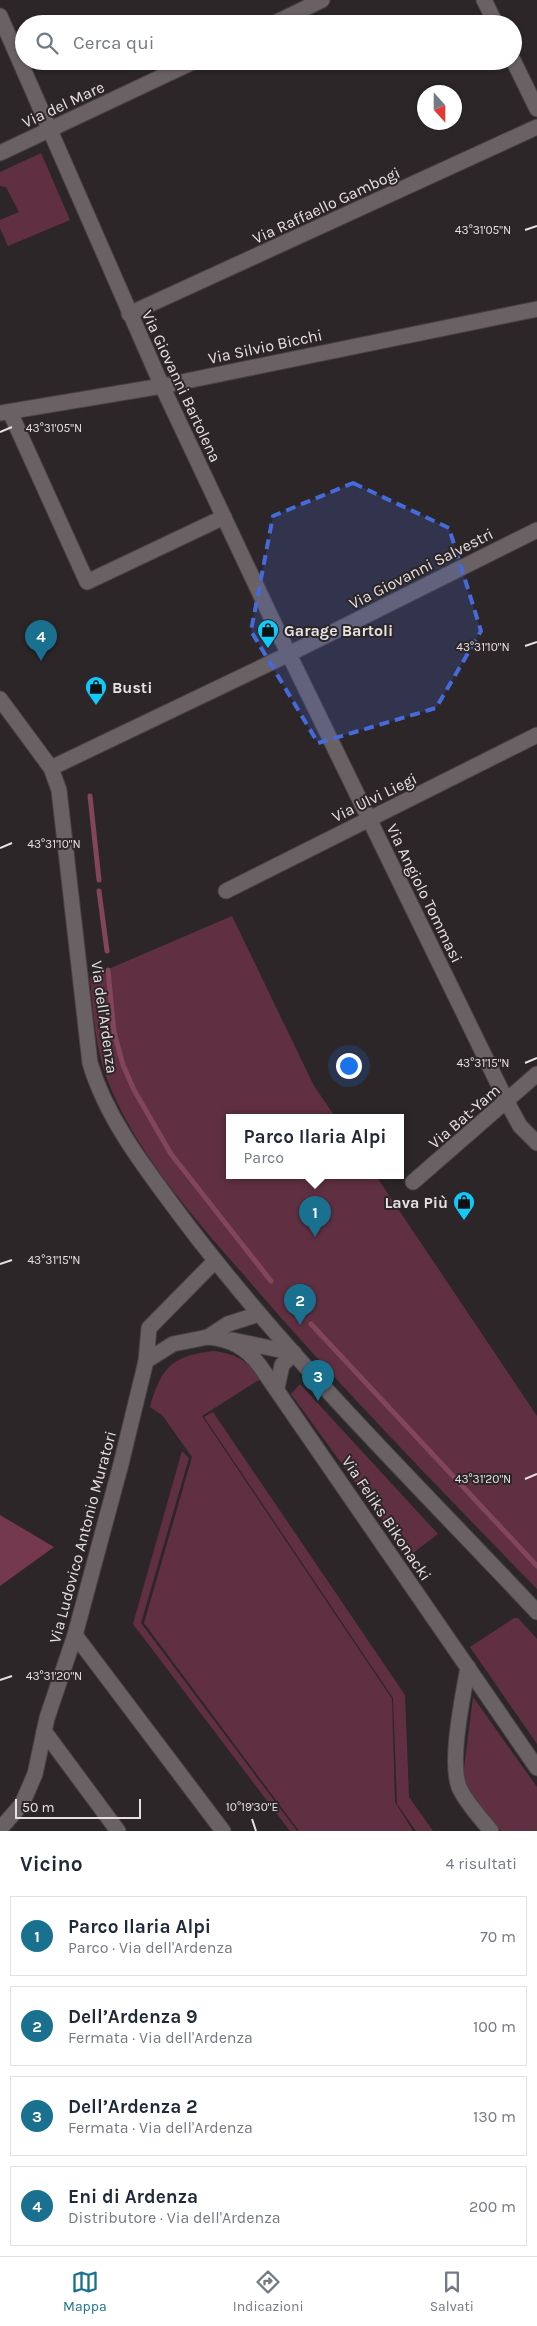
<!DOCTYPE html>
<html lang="it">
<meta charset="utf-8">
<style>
:root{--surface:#fff;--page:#f6f6f7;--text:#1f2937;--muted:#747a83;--line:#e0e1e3;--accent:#19718f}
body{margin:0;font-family:Karla,sans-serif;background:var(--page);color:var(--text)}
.compass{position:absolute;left:417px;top:85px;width:45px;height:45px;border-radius:50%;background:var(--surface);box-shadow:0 1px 4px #0004;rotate:159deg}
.scale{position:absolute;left:15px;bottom:12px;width:126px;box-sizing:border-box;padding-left:5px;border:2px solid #e6e1e3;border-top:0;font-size:14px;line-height:18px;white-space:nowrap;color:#e6e1e3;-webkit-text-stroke:4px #2d2628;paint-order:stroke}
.you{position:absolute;left:348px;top:1065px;width:18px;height:18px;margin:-12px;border:4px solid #fff;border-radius:50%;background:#1a73e8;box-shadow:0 0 0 8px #1a73e833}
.badge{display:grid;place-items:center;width:32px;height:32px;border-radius:50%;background:var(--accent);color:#fff;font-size:16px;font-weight:700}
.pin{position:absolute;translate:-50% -41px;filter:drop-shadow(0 1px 2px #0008)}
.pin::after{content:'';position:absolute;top:26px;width:18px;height:15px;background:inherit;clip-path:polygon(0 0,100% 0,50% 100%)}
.popup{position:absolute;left:226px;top:1114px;width:178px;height:65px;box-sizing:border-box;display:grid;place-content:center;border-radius:0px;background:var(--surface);filter:drop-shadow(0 1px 4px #0005);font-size:16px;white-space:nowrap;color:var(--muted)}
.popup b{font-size:19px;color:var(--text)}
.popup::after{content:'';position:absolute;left:50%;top:100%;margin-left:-10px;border:10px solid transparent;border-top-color:var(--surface)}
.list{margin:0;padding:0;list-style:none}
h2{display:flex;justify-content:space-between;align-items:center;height:65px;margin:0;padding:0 20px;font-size:21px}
h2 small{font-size:16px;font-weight:400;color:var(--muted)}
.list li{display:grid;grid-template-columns:32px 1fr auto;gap:15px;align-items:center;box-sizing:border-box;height:80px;margin:0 10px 10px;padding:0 10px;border:1px solid var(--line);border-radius:0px}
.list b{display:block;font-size:19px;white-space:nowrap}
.list p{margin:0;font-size:16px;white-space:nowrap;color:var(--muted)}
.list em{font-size:16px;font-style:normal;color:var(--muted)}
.icon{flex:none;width:28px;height:28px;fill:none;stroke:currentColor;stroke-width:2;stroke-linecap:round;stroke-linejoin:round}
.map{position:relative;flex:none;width:537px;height:1831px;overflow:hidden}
.search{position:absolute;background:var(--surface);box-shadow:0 1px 4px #0004;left:15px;right:15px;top:15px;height:55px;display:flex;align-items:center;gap:12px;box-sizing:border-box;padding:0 18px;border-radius:28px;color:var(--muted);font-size:19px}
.sheet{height:425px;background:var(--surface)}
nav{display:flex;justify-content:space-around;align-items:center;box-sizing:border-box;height:70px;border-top:1px solid var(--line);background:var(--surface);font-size:14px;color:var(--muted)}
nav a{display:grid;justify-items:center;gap:2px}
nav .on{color:var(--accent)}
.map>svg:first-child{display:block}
.green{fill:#603042}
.forest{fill:#74384f}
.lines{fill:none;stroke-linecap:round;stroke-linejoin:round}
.stream{stroke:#82455c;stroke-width:5}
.minor-casing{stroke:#484143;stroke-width:17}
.secondary-casing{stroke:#484143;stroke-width:17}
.minor{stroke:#6a6164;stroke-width:15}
.secondary{stroke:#6a6164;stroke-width:15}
.marked{fill:#456bda;fill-opacity:0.2;stroke:#456bda;stroke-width:4;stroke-dasharray:10 6;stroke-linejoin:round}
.ticks{fill:none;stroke:#e6e1e3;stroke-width:2}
.labels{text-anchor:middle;stroke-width:4;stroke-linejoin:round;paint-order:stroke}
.street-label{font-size:16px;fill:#e6e1e3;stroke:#2d2628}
.poi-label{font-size:16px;font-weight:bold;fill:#e6e1e3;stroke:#2d2628;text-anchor:start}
.ticks-label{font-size:12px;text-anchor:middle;fill:#e6e1e3;stroke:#2d2628;stroke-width:4;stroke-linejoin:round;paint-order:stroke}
</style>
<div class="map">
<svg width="537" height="1831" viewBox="0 0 537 1831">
<rect width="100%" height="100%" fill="#2d2628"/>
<g class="green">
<polygon points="41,153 70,220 8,246 0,228 0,220 19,212 6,187 0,186 0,172"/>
<path d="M 232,916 L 314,1086 L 336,1118 L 230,1118 L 230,1176 L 376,1176 L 537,1416 L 537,1589 C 437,1486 336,1383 243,1274 C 193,1217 132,1148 106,1076 C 95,1045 93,1010 90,977 Z"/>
<path d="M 215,1351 C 239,1355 246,1361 262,1378 L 202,1416 L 392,1699 L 395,1802 L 413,1831 L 299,1831 L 144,1623 L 192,1457 L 162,1415 L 150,1407 C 161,1367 173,1355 215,1351 Z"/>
<polygon points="300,1384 438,1534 409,1556 291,1394"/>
<polygon points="213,1412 405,1695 409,1797 433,1831 416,1831 397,1804 393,1698 204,1417"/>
<polygon points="182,1451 189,1458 141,1623 297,1831 290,1831 133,1624"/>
<polygon points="514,1618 518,1618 537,1639 537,1744 470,1647"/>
<polygon points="473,1697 537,1787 537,1831 501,1831 462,1785"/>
</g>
<polygon class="forest" points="0,1515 54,1547 0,1586"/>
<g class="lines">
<g class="stream">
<polyline points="90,796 99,880"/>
<polyline points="99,891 107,951"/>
<polyline points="108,970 114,1032 123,1065 134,1090 171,1154 271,1281"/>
<polyline points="311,1324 537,1566"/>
</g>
<g class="minor-casing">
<g id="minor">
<polyline points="484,0 496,24"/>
<polyline points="0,16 162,386 279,634 507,1102 520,1126 537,1143"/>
<polyline points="273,24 322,0"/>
<polyline points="513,60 537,109"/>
<polyline points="0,153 195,61"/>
<polyline points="129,314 537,127"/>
<polyline points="10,412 87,582 224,517"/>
<polyline points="0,413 162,386 537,309"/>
<polyline points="51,768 289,654 537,530"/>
<polyline points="226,891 537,735"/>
<polyline points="413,1182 537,1074"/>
<path d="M 208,1337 C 230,1339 246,1347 260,1366 L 537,1768"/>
<polyline points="232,1340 294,1353"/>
<polyline points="146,1361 173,1344 208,1337 228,1324 259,1314"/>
<polyline points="277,1388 282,1365 294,1353"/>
<polyline points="75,1635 223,1831"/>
<path d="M 468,1667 C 463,1696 449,1761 459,1787 C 466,1803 480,1817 491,1831"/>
<polyline points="44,1731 118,1831"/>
<polyline points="0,1829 22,1804 35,1774 47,1718 75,1635 121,1464 146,1361 149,1328 215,1261"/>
</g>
</g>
<g class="secondary-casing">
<path id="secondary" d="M 0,699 L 51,768 L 59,790 L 90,1063 C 107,1120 146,1169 180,1215 C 287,1358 416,1483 537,1612"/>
</g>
<use href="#minor" class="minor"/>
<use href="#secondary" class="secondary"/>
</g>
<path class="marked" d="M 353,483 L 449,528 L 481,631 L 436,708 L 318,743 L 251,631 L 273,516 Z"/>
<path class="ticks" d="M 525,230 L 537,226M 0,432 L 12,427M 525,646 L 537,642M 0,848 L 12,843M 525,1063 L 537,1058M 0,1264 L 12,1260M 525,1479 L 537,1474M 0,1680 L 12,1676M 252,1819 L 256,1831"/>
<defs>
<g id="shop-pin" transform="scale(1.125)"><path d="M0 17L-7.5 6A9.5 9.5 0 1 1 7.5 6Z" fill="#11cafb" stroke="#2d2628"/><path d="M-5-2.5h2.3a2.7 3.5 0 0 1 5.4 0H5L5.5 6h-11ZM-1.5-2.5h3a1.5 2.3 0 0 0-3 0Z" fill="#111"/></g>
</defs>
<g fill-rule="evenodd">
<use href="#shop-pin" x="268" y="630"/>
<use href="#shop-pin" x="96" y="687"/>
<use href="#shop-pin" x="464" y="1202"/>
</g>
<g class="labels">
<g class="street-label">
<text transform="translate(63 104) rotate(-25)" y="6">Via del Mare</text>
<text transform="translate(326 205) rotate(-25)" y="6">Via Raffaello Gambogi</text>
<text transform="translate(265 346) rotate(-12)" y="6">Via Silvio Bicchi</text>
<text transform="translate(182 386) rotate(65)" y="6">Via Giovanni Bartolena</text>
<text transform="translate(421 568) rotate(-27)" y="6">Via Giovanni Salvestri</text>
<text transform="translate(374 797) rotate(-26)" y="6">Via Ulvi Liegi</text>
<text transform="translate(425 893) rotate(64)" y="6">Via Angiolo Tommasi</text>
<text transform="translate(105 1017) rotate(82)" y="6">Via dell'Ardenza</text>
<text transform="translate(464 1116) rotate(-41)" y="6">Via Bat-Yam</text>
<text transform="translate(387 1518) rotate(56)" y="6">Via Feliks Bikonacki</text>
<text transform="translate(82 1537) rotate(-75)" y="6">Via Ludovico Antonio Muratori</text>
</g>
<g class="poi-label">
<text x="284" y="636">Garage Bartoli</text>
<text x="112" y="693">Busti</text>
<text x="448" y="1208" text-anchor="end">Lava Più</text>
</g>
</g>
<g class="ticks-label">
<text x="483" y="234">43°31'05"N</text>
<text x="54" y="432">43°31'05"N</text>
<text x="483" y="651">43°31'10"N</text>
<text x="54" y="848">43°31'10"N</text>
<text x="483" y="1067">43°31'15"N</text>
<text x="54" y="1264">43°31'15"N</text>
<text x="483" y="1483">43°31'20"N</text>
<text x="54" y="1680">43°31'20"N</text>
<text x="252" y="1811">10°19'30"E</text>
</g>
</svg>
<svg class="compass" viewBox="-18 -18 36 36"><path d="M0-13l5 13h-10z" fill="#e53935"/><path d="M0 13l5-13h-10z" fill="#747a83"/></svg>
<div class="scale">50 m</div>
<div class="you"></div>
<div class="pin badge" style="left:315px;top:1237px">1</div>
<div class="popup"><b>Parco Ilaria Alpi</b>Parco</div>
<div class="pin badge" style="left:300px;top:1325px">2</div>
<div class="pin badge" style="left:318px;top:1401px">3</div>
<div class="pin badge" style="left:41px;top:661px">4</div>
<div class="search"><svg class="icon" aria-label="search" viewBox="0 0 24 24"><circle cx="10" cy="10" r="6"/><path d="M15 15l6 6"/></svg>Cerca qui</div>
</div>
<section class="sheet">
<h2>Vicino<small>4 risultati</small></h2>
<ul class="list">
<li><span class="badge">1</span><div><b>Parco Ilaria Alpi</b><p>Parco · Via dell'Ardenza</p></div><em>70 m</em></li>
<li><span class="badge">2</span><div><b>Dell’Ardenza 9</b><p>Fermata · Via dell'Ardenza</p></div><em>100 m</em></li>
<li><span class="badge">3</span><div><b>Dell’Ardenza 2</b><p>Fermata · Via dell'Ardenza</p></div><em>130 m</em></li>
<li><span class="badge">4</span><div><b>Eni di Ardenza</b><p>Distributore · Via dell'Ardenza</p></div><em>200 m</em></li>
</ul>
</section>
<nav>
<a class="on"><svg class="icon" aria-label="map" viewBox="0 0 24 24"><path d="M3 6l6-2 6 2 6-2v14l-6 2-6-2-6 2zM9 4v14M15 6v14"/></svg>Mappa</a>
<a><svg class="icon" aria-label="directions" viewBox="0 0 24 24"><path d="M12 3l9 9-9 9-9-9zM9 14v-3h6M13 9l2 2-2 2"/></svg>Indicazioni</a>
<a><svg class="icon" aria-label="saved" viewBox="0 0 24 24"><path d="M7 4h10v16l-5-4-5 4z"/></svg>Salvati</a>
</nav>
